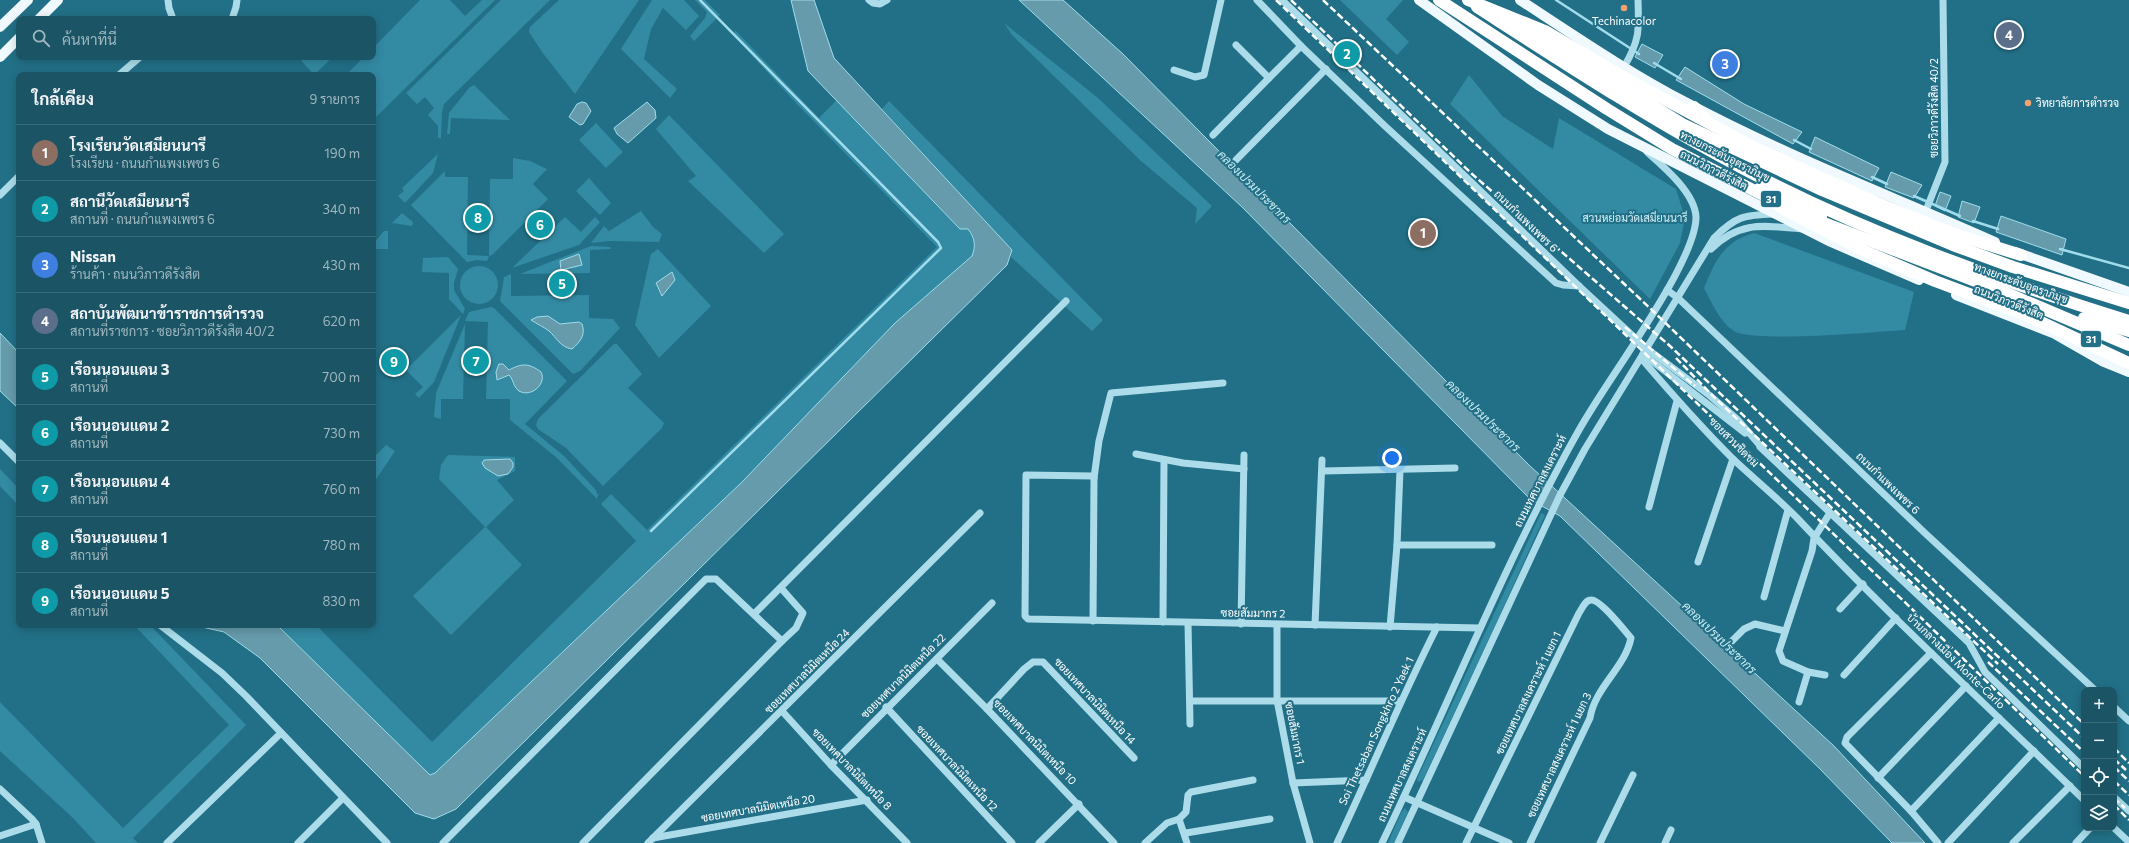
<!DOCTYPE html>
<html lang="th">
<meta charset="utf-8">
<style>
:root{--surface:#1a5465;--page:#235a6b;--text:#f1f3f6;--muted:#9fb7bf;--line:#386a79;--accent:#e797bd}
body{margin:0;font-family:Commissioner,Sarabun,sans-serif;background:var(--page);color:var(--text)}
.controls{position:absolute;right:12px;bottom:12px;display:grid;overflow:hidden;border-radius:8px;box-shadow:0 2px 10px #0003}
.controls button{width:36px;height:36px;display:grid;place-items:center;padding:0;border:0;border-bottom:1px solid var(--line);background:var(--surface);color:var(--text);font:20px sans-serif}
.you{position:absolute;left:1392px;top:458px;width:14px;height:14px;margin:-10px;border:3px solid #fff;border-radius:50%;background:#1a73e8;box-shadow:0 0 0 6px #1a73e833}
.badge{display:grid;place-items:center;width:26px;height:26px;border-radius:50%;background:var(--accent);color:#fff;font-size:13px;font-weight:700}
.pin{position:absolute;translate:-50% -50%;border:2px solid #fff;box-shadow:0 1px 4px #0006}
.list{margin:0;padding:0;list-style:none}
h2{display:flex;justify-content:space-between;align-items:center;height:52px;margin:0;padding:0 16px;font-size:17px}
h2 small{font-size:13px;font-weight:400;color:var(--muted)}
.list li{display:grid;grid-template-columns:26px 1fr auto;gap:12px;align-items:center;box-sizing:border-box;height:56px;padding:0 16px;border-top:1px solid var(--line)}
.list b{display:block;font-size:15px;white-space:nowrap}
.list p{margin:0;font-size:13px;white-space:nowrap;color:var(--muted)}
.list em{font-size:13px;font-style:normal;color:var(--muted)}
.icon{flex:none;width:22px;height:22px;fill:none;stroke:currentColor;stroke-width:2;stroke-linecap:round;stroke-linejoin:round}
.map{position:relative;flex:none;width:2129px;height:843px;overflow:hidden}
.search{position:absolute;background:var(--surface);box-shadow:0 2px 10px #0003;left:16px;top:16px;width:360px;height:44px;display:flex;align-items:center;gap:10px;box-sizing:border-box;padding:0 14px;border-radius:8px;color:var(--muted);font-size:15px}
.panel{position:absolute;background:var(--surface);box-shadow:0 2px 10px #0003;left:16px;top:72px;width:360px;height:556px;border-radius:8px}
.map>svg:first-child{display:block}
.green{fill:#338aa3}
.water{fill:#669bab;stroke:#a0dceb}
.lines{fill:none;stroke-linecap:round;stroke-linejoin:round}
.stream{stroke:#a0dceb;stroke-width:2.5}
.minor{stroke:#acdcea;stroke-width:7}
.major{stroke:#f0fafe;stroke-width:10}
.highway{stroke:#fff;stroke-width:12}
.rail{stroke:#fff;stroke-width:2.5;stroke-dasharray:7 3;stroke-linecap:butt}
.highway-bridge{stroke:#fff;stroke-width:12}
.poi-dot{fill:#f6a16e;stroke:#227087;stroke-width:1.5}
.labels{text-anchor:middle;stroke-width:4;stroke-linejoin:round;paint-order:stroke}
.shield{fill:#227087;stroke:#bdd4db;stroke-width:1}
.shield-label{font-size:10px;font-weight:bold;fill:#fff}
.poi-label{font-size:11px;fill:#fff;stroke:#227087}
.street-label{font-size:11px;fill:#fff;stroke:#227087}
.park-label{font-size:11px;fill:#d1eff7;stroke:#227087}
.water-label{font-size:12px;font-style:italic;fill:#caecf4;stroke:#227087}
</style>
<div class="map">
<svg width="2129" height="843" viewBox="0 0 2129 843">
<rect width="100%" height="100%" fill="#227087"/>
<g class="green">
<polygon points="420,0 450,0 465,16 482,0 495,0 373,120 373,75 346,75 364,57 373,57 373,48"/>
<polygon points="501,0 550,0 444,104 442,112 441,138 438,138 438,126 428,115 434,108 425,97 417,104 406,93"/>
<polygon points="559,0 639,0 575,94 542,52 529,32 530,27"/>
<polygon points="652,0 684,0 699,16 686,30 663,8 651,29 644,59 677,89 670,98 621,49"/>
<polygon points="695,0 705,0 720,15 694,41 690,36 705,18 707,12"/>
<polygon points="1340,0 1403,0 1386,19 1409,42 1397,55"/>
<polygon points="1004,23 1098,98 1212,206 1195,224 1197,208 1141,161 1012,35"/>
<path d="M 735,30 L 819,118 L 837,100 L 960,229 L 968,229 C 975,238 976,245 972,256 L 895,323 L 741,483 L 435,773 L 430,775 L 277,625 L 316,625 L 432,742 L 636,541 L 601,504 L 611,494 L 647,530 L 937,247 L 796,103 L 734,36 Z"/>
<polygon points="298,57 333,57 314,75"/>
<polygon points="1469,75 1502,116 1553,149 1559,118 1676,189 1685,218 1680,243 1650,299 1450,104"/>
<polygon points="474,85 510,120 451,118 450,134 447,134 449,113 469,88"/>
<polygon points="889,101 1103,320 1092,331 1011,257 1012,250 882,109"/>
<polygon points="669,115 784,234 764,253 688,181 696,176 656,129"/>
<polygon points="596,123 623,152 606,168 579,140"/>
<polygon points="438,154 433,173 405,203 398,196 404,191 402,188"/>
<polygon points="513,158 530,161 547,169 533,184 548,199 492,255 489,256 487,261 477,260 467,262 411,205 445,171 445,177 468,177 467,255 489,256 490,179 513,179"/>
<polygon points="589,178 611,203 600,215 576,191"/>
<polygon points="641,211 653,227 662,234 659,242 610,241 591,243 604,226 609,231"/>
<polygon points="402,213 413,222 412,226 392,223"/>
<polygon points="565,217 581,232 595,217 600,222 579,245 512,268"/>
<polygon points="384,231 388,231 388,249 374,249 373,271 373,244"/>
<path d="M 1754,233 L 1914,292 L 1905,330 C 1876,332 1753,343 1734,331 C 1721,323 1711,302 1704,288 C 1715,261 1724,241 1754,233 Z"/>
<polygon points="591,246 610,247 611,249 590,250 590,273 520,274"/>
<polygon points="658,249 711,306 659,358 635,325 651,254"/>
<polygon points="448,257 458,269 454,283 454,290 465,309 463,314 449,299 449,273 422,272 423,258"/>
<circle cx="479" cy="285" r="19"/>
<polygon points="511,274 511,296 589,295 589,318 613,319 620,328 580,371 573,374 500,301 504,277"/>
<polygon points="491,307 494,308 567,381 525,424 564,456 595,489 598,495 597,499 557,458 510,420 510,399 486,399 488,322 465,321 469,312"/>
<polygon points="461,315 434,382 419,398 415,394 423,387 406,370"/>
<polygon points="465,324 463,399 441,399 441,419 434,417 436,393"/>
<polygon points="614,344 617,344 642,374 628,388 664,423 662,428 603,486 566,448 538,429 536,425 538,419"/>
<polygon points="386,445 395,451 373,484 373,458"/>
<polygon points="448,455 515,457 515,471 497,480 514,500 486,527 522,565 451,635 413,596 485,527 439,479 441,465"/>
<polygon points="0,469 19,489 19,506 0,486"/>
<polygon points="1541,513 1545,515 1496,624 1423,780 1418,782 1417,779"/>
<polygon points="134,625 150,625 246,725 133,838 138,843 96,843 73,818 0,751 0,702 123,828 229,725"/>
<polygon points="1405,808 1408,812 1394,843 1388,843 1401,813"/>
</g>
<g class="water">
<path d="M 791,0 L 814,0 L 834,58 L 1012,250 L 1007,265 L 456,809 L 434,819 L 415,813 L 260,658 L 224,632 L 193,625 L 277,625 L 430,775 L 435,773 L 741,483 L 895,323 L 972,256 C 976,246 975,238 968,229 L 960,229 L 808,71 Z"/>
<polygon points="1019,0 1063,0 1123,54 1529,465 1834,746 1925,843 1892,843 1820,769 1560,516 1531,500 1242,207"/>
<polygon points="1642,44 1663,55 1655,68 1635,57"/>
<polygon points="1685,67 1744,104 1802,132 1793,144 1676,80"/>
<polygon points="582,102 586,103 591,111 583,124 580,125 569,117 577,104"/>
<polygon points="647,102 655,110 656,118 628,143 617,134 614,128"/>
<polygon points="1815,137 1879,168 1872,181 1809,152"/>
<polygon points="1891,172 1922,185 1914,198 1885,187"/>
<polygon points="1940,192 1951,196 1945,211 1935,206"/>
<polygon points="1962,201 1980,207 1974,223 1958,217"/>
<polygon points="2001,216 2066,239 2062,255 1996,232"/>
<polygon points="579,254 582,265 561,270 560,261"/>
<polygon points="672,272 675,280 662,296 656,283"/>
<path d="M 548,316 L 560,324 L 579,322 L 582,324 C 586,335 580,342 572,349 C 560,347 557,338 549,331 C 544,327 537,324 531,320 L 537,317 Z"/>
<polygon points="0,333 19,353 19,409 0,391"/>
<path d="M 499,364 L 503,364 L 509,370 C 522,363 529,363 541,372 C 547,384 531,398 519,391 C 513,387 514,380 509,375 L 497,380 L 496,372 Z"/>
<polygon points="510,459 513,463 513,467 508,474 498,476 485,468 482,463 484,460"/>
</g>
<g class="lines">
<g class="stream">
<polyline points="1556,0 1639,54"/>
<polyline points="1654,63 1681,79"/>
<polyline points="1794,140 1811,149"/>
<polyline points="1872,177 1887,184"/>
<polyline points="1914,196 1960,216"/>
<polyline points="1973,221 1998,229"/>
<polyline points="2060,249 2129,268"/>
<polyline points="651,531 941,248 938,242 700,0"/>
</g>
<g class="minor">
<polyline points="168,0 169,8 173,19"/>
<polyline points="869,0 873,3 880,4 887,0"/>
<polyline points="1282,0 1579,286 1646,348 1709,395 1738,420 1763,449"/>
<polyline points="232,19 236,7 237,0"/>
<polyline points="1236,45 1269,78 1301,46 1257,0"/>
<polyline points="1301,46 1386,127 1556,283 1563,285 1579,286"/>
<path d="M 1624,67 C 1640,40 1639,30 1638,0"/>
<polyline points="1174,70 1195,77 1204,75 1221,0"/>
<polyline points="119,75 140,57"/>
<polyline points="1213,135 1269,78"/>
<polyline points="1236,160 1326,69"/>
<polyline points="0,195 19,176"/>
<polyline points="1925,213 1945,162 1943,0"/>
<path d="M 1711,249 C 1740,220 1765,226 1803,229"/>
<polyline points="1667,290 1678,298 1927,535 2095,690"/>
<polyline points="1643,354 1745,433"/>
<path d="M 1641,358 C 1670,392 1700,426 1732,458 C 1754,479 1778,498 1799,520 C 1890,617 1989,707 2084,800"/>
<polyline points="0,443 19,462"/>
<polyline points="1760,447 1969,643 1985,672 2084,768"/>
<polyline points="1136,454 1183,463 1244,469"/>
<polyline points="1323,471 1455,468"/>
<polyline points="1094,478 1092,476 1026,475 1025,616 1028,619 1480,628"/>
<polyline points="1649,507 1677,401"/>
<polyline points="1397,545 1492,545"/>
<polyline points="1698,562 1733,459"/>
<polyline points="781,588 803,613 796,628 782,641"/>
<polyline points="1764,597 1788,510"/>
<polyline points="1840,609 1863,584"/>
<polyline points="754,614 1066,301"/>
<polyline points="1093,621 1094,478 1099,441 1111,393 1223,383"/>
<polyline points="1163,622 1164,460"/>
<polyline points="1188,623 1190,724"/>
<polyline points="1241,624 1244,455"/>
<polyline points="160,625 222,673 246,696 387,843"/>
<polyline points="1277,625 1277,700 1293,783 1310,843"/>
<polyline points="1315,625 1322,460"/>
<polyline points="1390,627 1397,545 1400,470"/>
<polyline points="1732,641 1744,629 1755,624 1785,631"/>
<polyline points="1931,653 1847,737 1845,743 1911,811 1938,843"/>
<polyline points="937,659 987,709 1114,843"/>
<polyline points="1808,672 1825,675"/>
<polyline points="1844,675 1896,618"/>
<polyline points="1190,701 1400,701"/>
<polyline points="1799,702 1808,672 1783,661 1779,651 1812,551 1814,538 1830,513"/>
<polyline points="886,707 1012,843"/>
<polyline points="2114,707 2129,721"/>
<polyline points="987,709 1024,669 1033,662 1043,662 1134,758"/>
<polyline points="782,711 831,765 907,843"/>
<polyline points="831,765 992,603"/>
<polyline points="1878,778 1966,686"/>
<polyline points="1293,783 1366,780"/>
<polyline points="0,789 32,819 36,824 42,843"/>
<polyline points="1404,797 1509,843"/>
<polyline points="2114,797 2129,811"/>
<polyline points="1911,811 1999,718"/>
<polyline points="1179,819 1187,843"/>
<polyline points="2114,828 2129,842"/>
<polyline points="1186,833 1270,819"/>
<polyline points="0,836 36,824"/>
<polyline points="653,838 867,800"/>
<polyline points="167,843 281,733"/>
<polyline points="298,843 343,798"/>
<polyline points="443,843 691,594 706,579 716,579 782,641 583,843"/>
<polyline points="648,843 980,513"/>
<polyline points="1039,843 1079,804"/>
<polyline points="1145,843 1167,823 1179,819 1186,812 1188,795 1191,792 1253,780"/>
<path d="M 1337,843 C 1371,771 1401,698 1437,627"/>
<path d="M 1382,843 C 1448,706 1504,563 1579,430 C 1595,402 1614,375 1632,347 C 1650,318 1696,250 1696,217 C 1695,193 1664,167 1647,152"/>
<path d="M 1398,843 L 1560,495 L 1585,449 L 1714,238 C 1736,216 1744,215 1774,214"/>
<path d="M 1466,843 L 1579,613 C 1582,609 1585,600 1591,600 C 1600,599 1625,631 1631,638 C 1625,668 1595,687 1590,718 L 1530,843"/>
<polyline points="1600,843 1633,775"/>
<polyline points="1665,843 1671,830"/>
<polyline points="1948,843 2034,751"/>
<polyline points="2013,843 2070,786"/>
<polyline points="2076,843 2090,828"/>
</g>
<g class="major">
<polyline points="1419,0 1538,85 1608,129 1831,242 1919,280"/>
<path d="M 1520,0 C 1575,36 1629,73 1687,103 C 1786,156 1892,196 1995,242"/>
<polyline points="39,19 58,0"/>
<polyline points="0,27 28,0"/>
<polyline points="0,57 19,38"/>
<polyline points="2015,252 2129,292"/>
<polyline points="1956,295 2053,333 2102,361 2129,372"/>
</g>
<g class="highway">
<polyline points="1439,0 1607,109 1672,149 1767,197"/>
<path d="M 1477,7 C 1564,63 1651,120 1742,168 C 1865,233 1997,280 2129,321"/>
<polyline points="1523,26 1684,125 1822,190 1953,245 2013,267 2129,303"/>
<polyline points="1694,107 1708,122"/>
<polyline points="1766,193 1821,217"/>
<polyline points="1882,205 1954,234 2021,255"/>
<polyline points="1811,218 2004,292 2129,345"/>
<polyline points="2084,318 2129,331"/>
</g>
<g class="rail">
<polyline points="1276,0 1913,610 2084,776"/>
<polyline points="1291,0 1472,174 1670,346 2084,738"/>
<polyline points="1323,0 1654,312 2084,724"/>
<polyline points="1625,327 1695,386"/>
<polyline points="1676,358 1716,399 1998,664"/>
<polyline points="1988,662 2084,752"/>
<polyline points="2114,748 2129,763"/>
<polyline points="2114,759 2126,770"/>
<polyline points="2114,767 2129,781"/>
<polyline points="2114,781 2129,795"/>
<polyline points="2114,798 2125,808"/>
<polyline points="2114,805 2129,820"/>
</g>
<g class="highway-bridge">
<polyline points="1468,0 1545,31 1623,77 1755,148 1882,205"/>
<polyline points="1759,189 1783,209 1867,252 1935,281 2028,316 2129,363"/>
</g>
</g>
<g class="poi-dot">
<circle cx="1624" cy="8" r="4"/>
<circle cx="2028" cy="103" r="4"/>
</g>
<g class="labels">
<g class="shield">
<rect x="1761" y="191" width="20" height="16" rx="3"/>
<rect x="2081" y="331" width="20" height="16" rx="3"/>
</g>
<g class="shield-label">
<text x="1771" y="203">31</text>
<text x="2091" y="343">31</text>
</g>
<g class="poi-label">
<text x="1624" y="25">Techinacolor</text>
<text x="2036" y="107" text-anchor="start">วิทยาลัยการตำรวจ</text>
</g>
<g class="street-label">
<text transform="translate(1934 108) rotate(-90)" y="4">ซอยวิภาวดีรังสิต 40/2</text>
<text transform="translate(1725 156) rotate(27)" y="4">ทางยกระดับอุตราภิมุข</text>
<text transform="translate(1714 170) rotate(27)" y="4">ถนนวิภาวดีรังสิต</text>
<text transform="translate(1526 221) rotate(44)" y="4">ถนนกำแพงเพชร 6</text>
<text transform="translate(2021 283) rotate(20)" y="4">ทางยกระดับอุตราภิมุข</text>
<text transform="translate(2009 302) rotate(22)" y="4">ถนนวิภาวดีรังสิต</text>
<text transform="translate(1734 442) rotate(45)" y="4">ซอยสวนชิดชม</text>
<text transform="translate(1540 481) rotate(-63)" y="4">ถนนเทศบาลสงเคราะห์</text>
<text transform="translate(1888 483) rotate(44)" y="4">ถนนกำแพงเพชร 6</text>
<text transform="translate(1253 613) rotate(1)" y="4">ซอยสัมมากร 2</text>
<text transform="translate(1956 661) rotate(44)" y="4">บ้านกลางเมือง Monte-Carlo</text>
<text transform="translate(807 671) rotate(-45)" y="4">ซอยเทศบาลนิมิตเหนือ 24</text>
<text transform="translate(903 676) rotate(-45)" y="4">ซอยเทศบาลนิมิตเหนือ 22</text>
<text transform="translate(1528 693) rotate(-64)" y="4">ซอยเทศบาลสงเคราะห์ 1 แยก 1</text>
<text transform="translate(1095 701) rotate(47)" y="4">ซอยเทศบาลนิมิตเหนือ 14</text>
<text transform="translate(1376 731) rotate(-65)" y="4">Soi Thetsaban Songkhro 2 Yaek 1</text>
<text transform="translate(1295 733) rotate(79)" y="4">ซอยสัมมากร 1</text>
<text transform="translate(1035 742) rotate(46)" y="4">ซอยเทศบาลนิมิตเหนือ 10</text>
<text transform="translate(1559 755) rotate(-65)" y="4">ซอยเทศบาลสงเคราะห์ 1 แยก 3</text>
<text transform="translate(957 768) rotate(47)" y="4">ซอยเทศบาลนิมิตเหนือ 12</text>
<text transform="translate(852 769) rotate(46)" y="4">ซอยเทศบาลนิมิตเหนือ 8</text>
<text transform="translate(1402 775) rotate(-65)" y="4">ถนนเทศบาลสงเคราะห์</text>
<text transform="translate(758 808) rotate(-10)" y="4">ซอยเทศบาลนิมิตเหนือ 20</text>
</g>
<g class="park-label">
<text x="1635" y="222">สวนหย่อมวัดเสมียนนารี</text>
</g>
<g class="water-label">
<text transform="translate(1254 187) rotate(45)" y="4">คลองเปรมประชากร</text>
<text transform="translate(1483 416) rotate(44)" y="4">คลองเปรมประชากร</text>
<text transform="translate(1719 638) rotate(44)" y="4">คลองเปรมประชากร</text>
</g>
</g>
</svg>
<div class="controls">
<button>+</button>
<button>−</button>
<button><svg class="icon" aria-label="locate" viewBox="0 0 24 24"><circle cx="12" cy="12" r="6"/><path d="M12 2v4M12 18v4M2 12h4M18 12h4"/></svg></button>
<button><svg class="icon" aria-label="layers" viewBox="0 0 24 24"><path d="M12 4l9 5-9 5-9-5zM3 14l9 5 9-5"/></svg></button>
</div>
<div class="you"></div>
<div class="pin badge" style="left:1423px;top:233px;background:#8d6e63">1</div>
<div class="pin badge" style="left:1347px;top:54px;background:#0f9aa8">2</div>
<div class="pin badge" style="left:1725px;top:64px;background:#3f7fe0">3</div>
<div class="pin badge" style="left:2009px;top:35px;background:#5c6f8a">4</div>
<div class="pin badge" style="left:562px;top:284px;background:#0f9aa8">5</div>
<div class="pin badge" style="left:540px;top:225px;background:#0f9aa8">6</div>
<div class="pin badge" style="left:476px;top:361px;background:#0f9aa8">7</div>
<div class="pin badge" style="left:478px;top:218px;background:#0f9aa8">8</div>
<div class="pin badge" style="left:394px;top:362px;background:#0f9aa8">9</div>
<div class="search"><svg class="icon" aria-label="search" viewBox="0 0 24 24"><circle cx="10" cy="10" r="6"/><path d="M15 15l6 6"/></svg>ค้นหาที่นี่</div>
<section class="panel">
<h2>ใกล้เคียง<small>9 รายการ</small></h2>
<ul class="list">
<li><span class="badge" style="background:#8d6e63">1</span><div><b>โรงเรียนวัดเสมียนนารี</b><p>โรงเรียน · ถนนกำแพงเพชร 6</p></div><em>190 m</em></li>
<li><span class="badge" style="background:#0f9aa8">2</span><div><b>สถานีวัดเสมียนนารี</b><p>สถานที่ · ถนนกำแพงเพชร 6</p></div><em>340 m</em></li>
<li><span class="badge" style="background:#3f7fe0">3</span><div><b>Nissan</b><p>ร้านค้า · ถนนวิภาวดีรังสิต</p></div><em>430 m</em></li>
<li><span class="badge" style="background:#5c6f8a">4</span><div><b>สถาบันพัฒนาข้าราชการตำรวจ</b><p>สถานที่ราชการ · ซอยวิภาวดีรังสิต 40/2</p></div><em>620 m</em></li>
<li><span class="badge" style="background:#0f9aa8">5</span><div><b>เรือนนอนแดน 3</b><p>สถานที่</p></div><em>700 m</em></li>
<li><span class="badge" style="background:#0f9aa8">6</span><div><b>เรือนนอนแดน 2</b><p>สถานที่</p></div><em>730 m</em></li>
<li><span class="badge" style="background:#0f9aa8">7</span><div><b>เรือนนอนแดน 4</b><p>สถานที่</p></div><em>760 m</em></li>
<li><span class="badge" style="background:#0f9aa8">8</span><div><b>เรือนนอนแดน 1</b><p>สถานที่</p></div><em>780 m</em></li>
<li><span class="badge" style="background:#0f9aa8">9</span><div><b>เรือนนอนแดน 5</b><p>สถานที่</p></div><em>830 m</em></li>
</ul>
</section>
</div>
